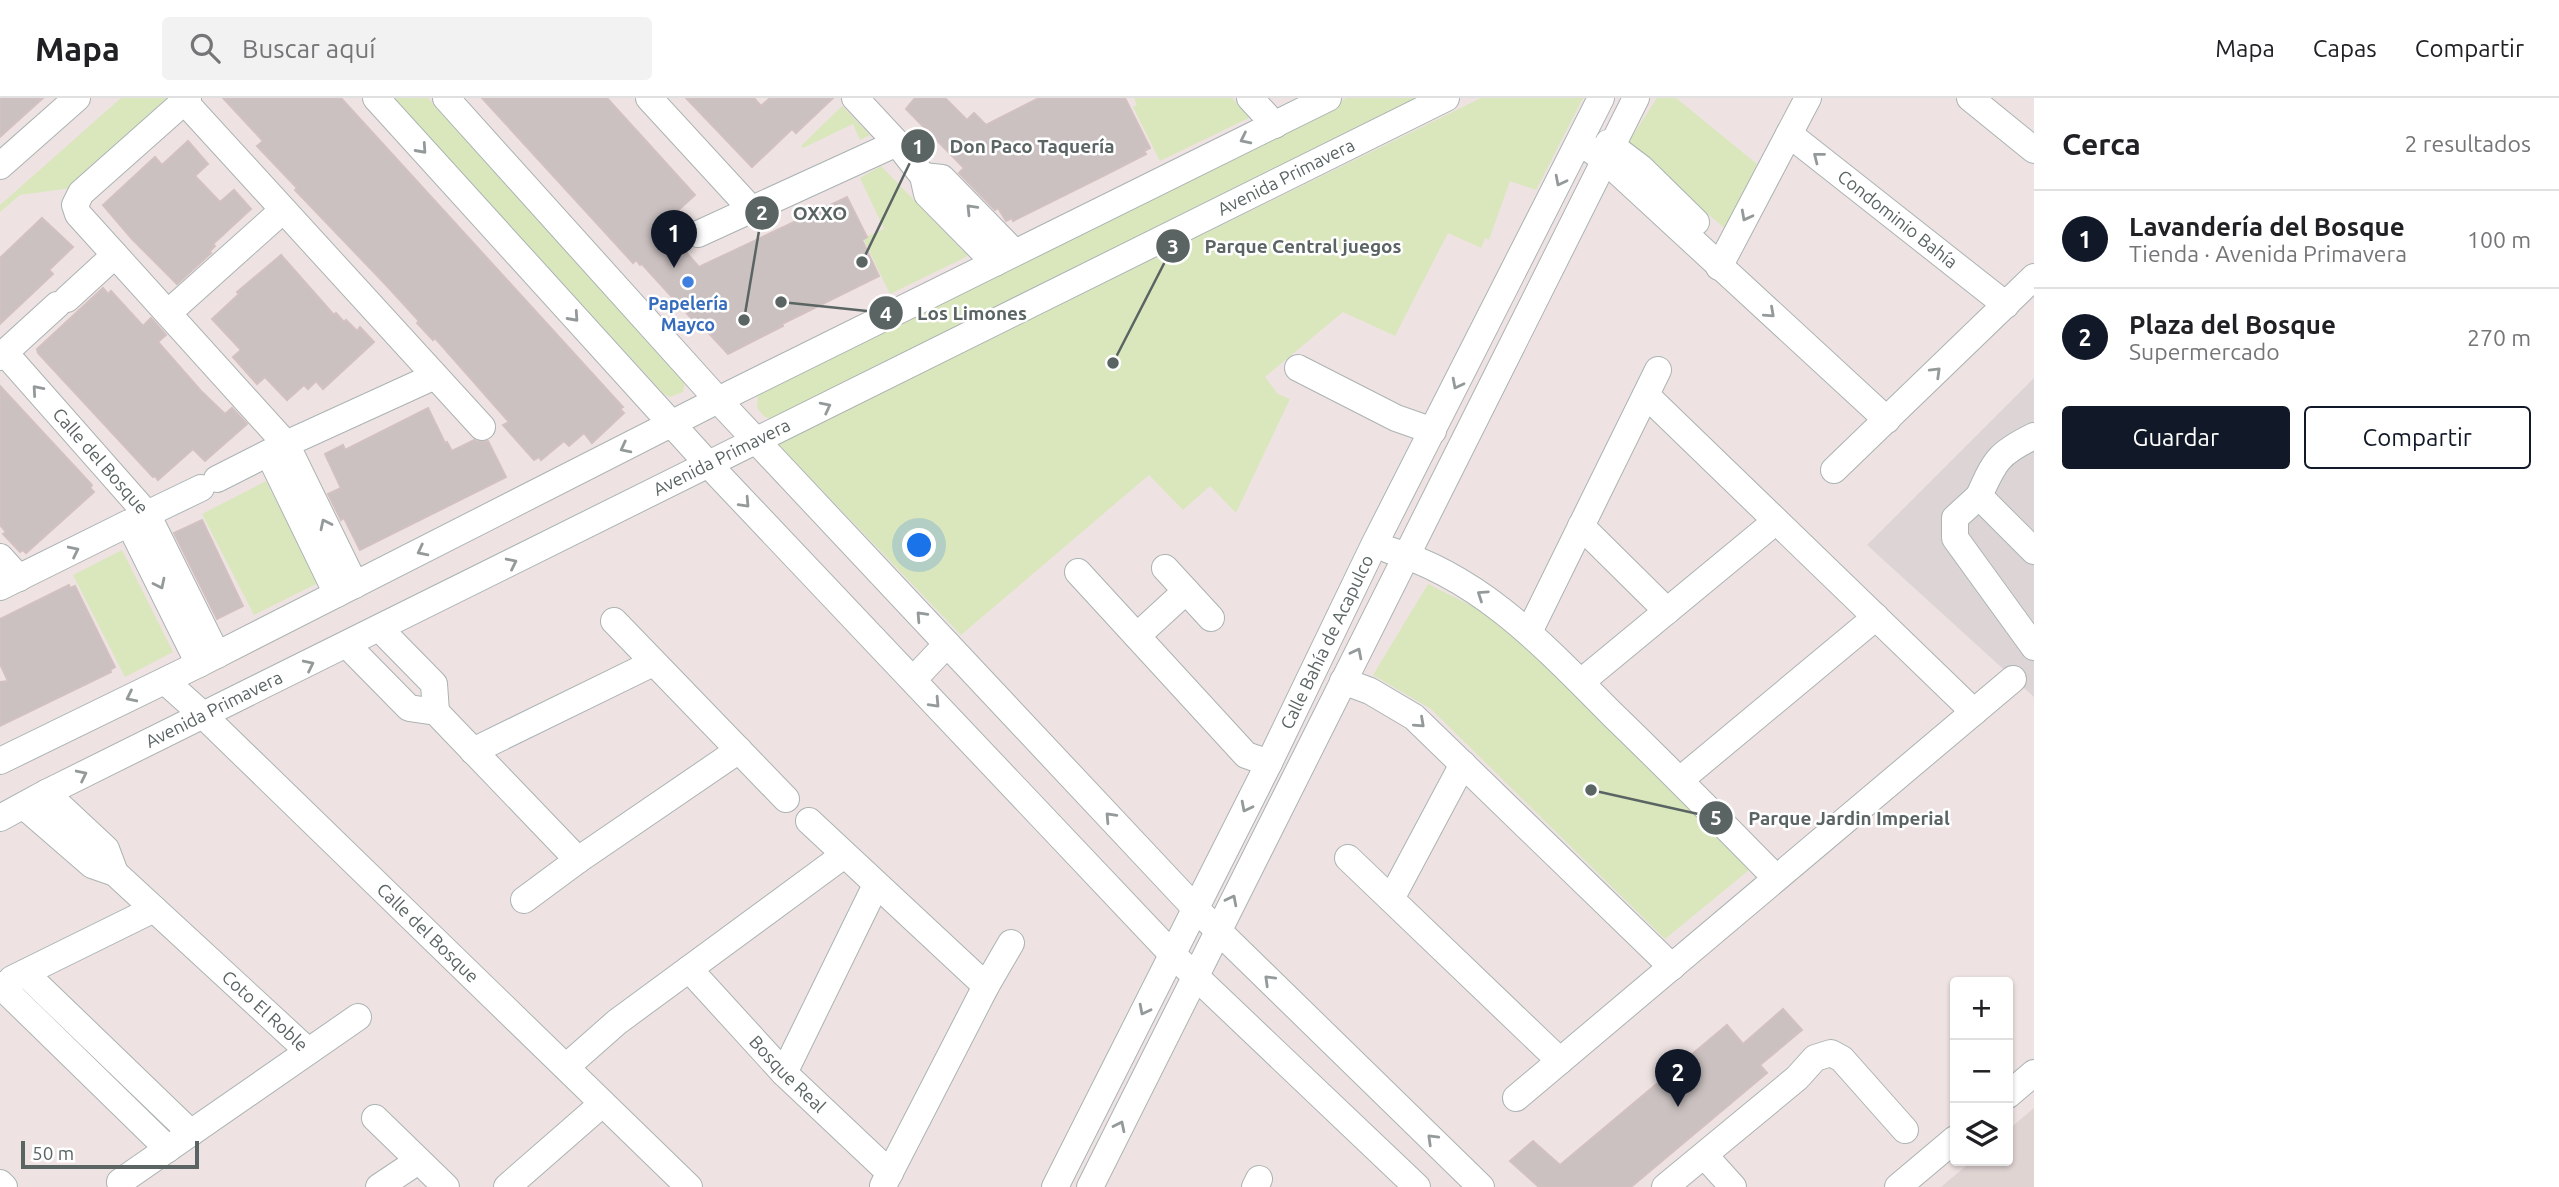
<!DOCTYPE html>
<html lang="es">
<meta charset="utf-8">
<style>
:root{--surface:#fff;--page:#f2f2f2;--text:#202124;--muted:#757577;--line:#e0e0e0;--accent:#111827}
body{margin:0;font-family:Ubuntu,sans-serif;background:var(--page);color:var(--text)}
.controls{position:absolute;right:21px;bottom:21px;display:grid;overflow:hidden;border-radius:7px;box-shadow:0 2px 5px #0004}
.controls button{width:63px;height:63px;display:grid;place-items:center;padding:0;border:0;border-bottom:2px solid var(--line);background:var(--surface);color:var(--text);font:35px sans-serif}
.scale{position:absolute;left:21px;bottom:18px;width:178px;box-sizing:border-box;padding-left:7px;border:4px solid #5a6463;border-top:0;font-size:19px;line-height:24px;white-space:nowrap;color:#5a6463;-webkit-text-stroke:5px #fff;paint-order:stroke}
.you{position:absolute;left:920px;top:448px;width:24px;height:24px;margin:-18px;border:5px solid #fff;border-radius:50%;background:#1a73e8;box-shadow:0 0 0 10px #1a73e833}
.badge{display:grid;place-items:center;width:46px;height:46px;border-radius:50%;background:var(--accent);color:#fff;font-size:23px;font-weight:700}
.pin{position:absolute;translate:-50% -58px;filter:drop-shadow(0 2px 4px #0008)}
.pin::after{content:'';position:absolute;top:37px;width:24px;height:21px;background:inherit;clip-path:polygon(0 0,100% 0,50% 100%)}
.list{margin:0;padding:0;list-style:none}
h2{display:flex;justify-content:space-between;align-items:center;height:91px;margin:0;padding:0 28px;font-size:30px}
h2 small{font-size:23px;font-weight:400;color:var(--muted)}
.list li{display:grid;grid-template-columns:46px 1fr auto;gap:21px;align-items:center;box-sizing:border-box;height:98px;padding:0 28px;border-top:2px solid var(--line)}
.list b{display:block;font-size:26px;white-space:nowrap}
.list p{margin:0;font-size:23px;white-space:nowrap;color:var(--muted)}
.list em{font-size:23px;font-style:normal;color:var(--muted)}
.actions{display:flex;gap:14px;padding:21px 28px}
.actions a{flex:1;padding:16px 0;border:2px solid var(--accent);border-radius:7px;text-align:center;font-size:24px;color:var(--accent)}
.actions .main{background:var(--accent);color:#fff}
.icon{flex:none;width:38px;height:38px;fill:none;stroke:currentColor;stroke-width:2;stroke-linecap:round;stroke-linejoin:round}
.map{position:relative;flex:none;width:2034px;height:1089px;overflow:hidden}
header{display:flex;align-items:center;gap:42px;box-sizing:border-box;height:98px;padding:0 35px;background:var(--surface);border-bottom:2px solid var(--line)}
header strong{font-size:33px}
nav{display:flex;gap:38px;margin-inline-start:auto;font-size:24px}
.search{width:490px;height:63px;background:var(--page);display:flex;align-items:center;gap:18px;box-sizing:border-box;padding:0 24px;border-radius:7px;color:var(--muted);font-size:26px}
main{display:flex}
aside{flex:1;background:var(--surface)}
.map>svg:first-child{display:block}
.industrial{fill:#ddd5d5}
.education{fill:#e0d4d3}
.green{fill:#dae7bd}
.building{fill:#cbc1c1;stroke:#d3c0c0;stroke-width:2}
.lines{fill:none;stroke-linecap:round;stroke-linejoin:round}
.minor-casing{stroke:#abb3b3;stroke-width:28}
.minor{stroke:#fff;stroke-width:26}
.oneway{stroke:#949a9a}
.shop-dot{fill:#3f7fe0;stroke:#fff;stroke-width:2.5}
.labels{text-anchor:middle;stroke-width:5;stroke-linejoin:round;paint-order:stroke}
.street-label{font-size:18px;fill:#5a6463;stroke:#fff}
.shop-label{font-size:18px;font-weight:bold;fill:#366cbe;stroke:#fff}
.leader{fill:none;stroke:#5a6463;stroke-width:2.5}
.callout-dot{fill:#5a6463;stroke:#fff;stroke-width:2.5}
.mark-label{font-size:21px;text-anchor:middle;font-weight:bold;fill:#fff}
.callout-label{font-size:19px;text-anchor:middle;font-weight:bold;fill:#5a6463;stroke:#fff;stroke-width:5;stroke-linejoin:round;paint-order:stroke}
</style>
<header>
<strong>Mapa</strong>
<div class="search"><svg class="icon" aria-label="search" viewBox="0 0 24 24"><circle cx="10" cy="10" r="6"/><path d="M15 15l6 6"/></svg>Buscar aquí</div>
<nav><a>Mapa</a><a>Capas</a><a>Compartir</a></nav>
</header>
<main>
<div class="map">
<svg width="2034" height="1089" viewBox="0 0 2034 1089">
<rect width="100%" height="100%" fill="#eee3e2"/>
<polygon class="industrial" points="2034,280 2034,599 1867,447"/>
<polygon class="education" points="2034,1010 2034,1089 1941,1089 1972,1063 2008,1063 2008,1032"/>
<g class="green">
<polygon points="121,0 171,0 72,90 20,97 0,114 0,107"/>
<polygon points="393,0 428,0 683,278 685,284 683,294 670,299 664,296"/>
<polygon points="1134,0 1232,0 1251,19 1160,63 1133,9 1137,7"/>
<polygon points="1347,0 1424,0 771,321 765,319 757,310 758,296 762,290"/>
<polygon points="1481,0 1583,0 1536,92 1510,83 1489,142 1485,140 1481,150 1448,135 1395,238 1343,214 1265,279 1278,296 1290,301 1236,415 1210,388 1183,412 1149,377 961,537 777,345"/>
<polygon points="1657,0 1676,0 1757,66 1727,132 1626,48"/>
<polygon points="842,8 870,37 860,42 853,26 803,50 801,48"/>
<polygon points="881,68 968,158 890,196 863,140 884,131 860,80"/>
<polygon points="266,383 318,485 254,517 202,416"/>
<polygon points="122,452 173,554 125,579 73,477"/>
<polygon points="1428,486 1482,513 1526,546 1749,772 1665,841 1431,611 1373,577"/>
</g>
<g class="building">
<polygon points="0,0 43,0 0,39"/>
<polygon points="223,0 341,0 623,309 620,311 624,315 592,345 584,335 569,348 564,343 541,362 539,359 534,362 503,327 509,324 435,240 433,242 417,225 419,223 387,188 295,92 297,90 257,48 263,43"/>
<polygon points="482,0 607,0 695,97 662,127 699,169 847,99 867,139 862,142 879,178 782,226 783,228 728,256 704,230 702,232 641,165 640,167 636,162 633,165"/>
<polygon points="686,0 754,0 761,8 770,0 833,0 796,35 792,31 752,69"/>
<polygon points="915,0 945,0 967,22 974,15 986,27 1039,0 1125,0 1150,50 1144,53 1146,56 1105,77 1013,123 1012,120 1006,123 998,110 995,112 959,75 964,70 906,11"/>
<polygon points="188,43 208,66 195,78 220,104 234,92 251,111 213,146 215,148 209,154 211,155 177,186 132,141 103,107 155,59 162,67"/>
<polygon points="42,120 73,149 49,172 53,176 0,226 0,160"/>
<polygon points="281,157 334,217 336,215 344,224 346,222 357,233 360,229 374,244 323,291 316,283 308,291 304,287 287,302 265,279 257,286 233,259 241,252 212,221 239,196 237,194"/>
<polygon points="103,190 108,196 111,193 143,228 151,220 166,237 158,244 201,293 225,316 232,310 247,326 205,363 193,351 158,382 155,378 153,379 38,255 37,251"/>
<polygon points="0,288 92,387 90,390 94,394 26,455 23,452 20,454 3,436 6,434 0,427"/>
<polygon points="428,310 445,345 447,344 452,353 474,342 478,344 488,343 506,379 360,452 344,420 341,422 328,396 341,390 325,356 343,347 345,352"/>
<polygon points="202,422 243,508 217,521 174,435"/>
<polygon points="69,487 70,490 75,488 115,569 110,572 111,574 0,628 0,584 8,583 0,566 0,521"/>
<polygon points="1783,911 1802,932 1760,967 1767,975 1631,1089 1539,1089 1510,1063 1533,1043 1560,1067 1727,927 1743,946"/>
</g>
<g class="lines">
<g class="minor-casing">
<g id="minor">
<polyline points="188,0 81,95 75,107 78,116 286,346 355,487"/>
<polyline points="376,0 709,367 1172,856 1417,1089"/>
<polyline points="446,0 718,302 1195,810 1481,1089"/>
<polyline points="649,0 752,112"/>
<polyline points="855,0 897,45 923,78 927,96 995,165"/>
<polyline points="1250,0 1275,27"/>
<polyline points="1970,0 2034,52"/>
<polyline points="184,3 482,329"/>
<path id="s1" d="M 1789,36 L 2006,207"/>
<polyline points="1608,45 1641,70 1696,124"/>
<polyline points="1591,52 1605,62 1887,322"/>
<polyline points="0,68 77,0"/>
<polyline points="923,78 942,80 1014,154"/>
<polyline points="698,136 897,45"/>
<polyline points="1719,169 1808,0"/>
<polyline points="67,201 115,157"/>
<polyline points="168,215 283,112"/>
<path id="s2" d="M 5,255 L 147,416 L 217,557"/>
<polyline points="0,259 57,207"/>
<polyline points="1298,270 1396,320 1433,333"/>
<polyline points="1646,297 1974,614"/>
<path d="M 2034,338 C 1999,355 1995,362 1979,398 L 2034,453"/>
<polyline points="269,356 337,496"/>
<polyline points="1834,372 2034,179"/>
<polyline points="217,381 286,346 435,278"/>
<polyline points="1979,398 1955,420 1955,440 2034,549"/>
<polyline points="147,416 201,390"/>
<polyline points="1581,428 1667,513"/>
<path d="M 1389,452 C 1483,480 1547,551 1614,618 C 1669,671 1723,726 1776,780"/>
<polyline points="0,459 19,480"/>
<polyline points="1165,470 1211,520"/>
<polyline points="1078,474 1246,657 1269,665"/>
<polyline points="0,489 129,425 199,566"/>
<polyline points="614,523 786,701"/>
<polyline points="380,531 434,586 436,614"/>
<polyline points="1529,534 1658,272"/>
<polyline points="1137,538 1186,493"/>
<polyline points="347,547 409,610 436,614 578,762"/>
<polyline points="913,582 947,546"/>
<path id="s3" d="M 165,583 L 204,618 L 689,1089"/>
<polyline points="1343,583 1370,593 1414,619 1672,869"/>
<polyline points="1581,584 1776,423"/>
<polyline points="473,653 653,565"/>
<polyline points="0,663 199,566 718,302 1328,0"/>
<polyline points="1680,682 1876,519"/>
<polyline points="46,695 106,751 115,775"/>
<path id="s4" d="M 24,708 L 92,767 L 115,775 L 308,953"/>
<path id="s5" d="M 0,720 L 46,695 L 1446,0"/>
<polyline points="809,723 986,888"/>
<polyline points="1348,760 1560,963"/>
<polyline points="1391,801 1463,666"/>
<polyline points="524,802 578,762 739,652"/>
<path id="s6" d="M 689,871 L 784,975 L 890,1075"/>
<polyline points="25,875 191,1035"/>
<polyline points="12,881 154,811"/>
<polyline points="0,887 168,1051"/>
<polyline points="566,969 617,924 844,757"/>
<polyline points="784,975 876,787"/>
<polyline points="2008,997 2034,975"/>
<polyline points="1516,1000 2013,581"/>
<polyline points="375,1020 446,1089"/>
<polyline points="1705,1058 1733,1089"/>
<polyline points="120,1084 358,919"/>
<polyline points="0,1085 4,1089"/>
<polyline points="883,1088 986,888 1011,845"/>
<polyline points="379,1089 418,1063"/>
<polyline points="507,1089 602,1006"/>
<path id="s7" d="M 1055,1089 L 1269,665 L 1374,447 L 1601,0"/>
<polyline points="1090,1089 1636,0"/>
<polyline points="1255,1089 1259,1081"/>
<polyline points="1665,1089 1797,980 1815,960 1831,955 1842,961 1905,1032"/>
<polyline points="1898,1089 1955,1041"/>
</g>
</g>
<use href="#minor" class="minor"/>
</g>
<defs><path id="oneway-chevron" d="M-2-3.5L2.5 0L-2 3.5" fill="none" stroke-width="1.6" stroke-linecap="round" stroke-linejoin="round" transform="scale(1.75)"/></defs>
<g class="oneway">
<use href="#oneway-chevron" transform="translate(1245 41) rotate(154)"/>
<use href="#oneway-chevron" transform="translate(422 51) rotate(48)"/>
<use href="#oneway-chevron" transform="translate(1818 59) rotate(-142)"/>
<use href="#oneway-chevron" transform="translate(1560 83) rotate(117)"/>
<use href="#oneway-chevron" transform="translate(971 111) rotate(-134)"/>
<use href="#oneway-chevron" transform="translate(1746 118) rotate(118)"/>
<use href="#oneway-chevron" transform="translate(1770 215) rotate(42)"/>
<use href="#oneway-chevron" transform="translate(574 219) rotate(48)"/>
<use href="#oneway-chevron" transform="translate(1936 274) rotate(-44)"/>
<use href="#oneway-chevron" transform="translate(1457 286) rotate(117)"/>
<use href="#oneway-chevron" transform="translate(37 292) rotate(-131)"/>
<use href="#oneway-chevron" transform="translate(826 309) rotate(-27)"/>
<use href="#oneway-chevron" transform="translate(625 350) rotate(153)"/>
<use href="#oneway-chevron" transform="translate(745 405) rotate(47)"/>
<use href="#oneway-chevron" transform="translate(325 426) rotate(-116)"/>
<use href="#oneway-chevron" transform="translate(74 453) rotate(-26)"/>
<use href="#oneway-chevron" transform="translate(422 453) rotate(153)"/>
<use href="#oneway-chevron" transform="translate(512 465) rotate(-26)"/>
<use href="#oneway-chevron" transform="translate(160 486) rotate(64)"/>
<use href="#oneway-chevron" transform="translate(1482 497) rotate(-146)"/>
<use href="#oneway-chevron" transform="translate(921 518) rotate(-133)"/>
<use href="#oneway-chevron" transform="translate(1357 555) rotate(-63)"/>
<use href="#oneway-chevron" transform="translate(309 567) rotate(-26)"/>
<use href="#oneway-chevron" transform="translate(131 599) rotate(154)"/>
<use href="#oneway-chevron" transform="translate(935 605) rotate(47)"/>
<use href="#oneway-chevron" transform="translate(1420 625) rotate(42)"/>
<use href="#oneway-chevron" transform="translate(82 677) rotate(-26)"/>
<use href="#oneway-chevron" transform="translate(1246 709) rotate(117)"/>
<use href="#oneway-chevron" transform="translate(1110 719) rotate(-133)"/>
<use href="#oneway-chevron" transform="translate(1232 802) rotate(-63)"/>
<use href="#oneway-chevron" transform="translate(1269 882) rotate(-136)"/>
<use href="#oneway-chevron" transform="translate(1144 912) rotate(117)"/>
<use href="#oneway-chevron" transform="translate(1120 1028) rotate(-64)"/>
<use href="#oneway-chevron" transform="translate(1432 1041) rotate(-136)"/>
</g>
<circle class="shop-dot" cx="688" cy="184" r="7"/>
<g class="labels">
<g class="street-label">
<text dy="6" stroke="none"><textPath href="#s5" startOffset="1437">Avenida Primavera</textPath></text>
<text dy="6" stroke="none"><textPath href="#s1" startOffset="138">Condominio Bahía</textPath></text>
<text dy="6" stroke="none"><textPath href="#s5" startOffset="807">Avenida Primavera</textPath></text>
<text dy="6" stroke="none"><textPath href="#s2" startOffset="144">Calle del Bosque</textPath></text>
<text dy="6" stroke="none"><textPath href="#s7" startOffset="609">Calle Bahía de Acapulco</textPath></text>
<text dy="6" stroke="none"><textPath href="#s5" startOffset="240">Avenida Primavera</textPath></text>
<text dy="6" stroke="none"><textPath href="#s3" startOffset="364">Calle del Bosque</textPath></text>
<text dy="6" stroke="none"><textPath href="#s4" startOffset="318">Coto El Roble</textPath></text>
<text dy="6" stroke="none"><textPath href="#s6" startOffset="144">Bosque Real</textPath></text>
</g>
<g class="shop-label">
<text x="688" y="212">Papelería<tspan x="688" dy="21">Mayco</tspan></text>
</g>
</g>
<path class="leader" d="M862 164L918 48M744 222L762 115M1113 265L1173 148M781 204L886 215M1591 692L1716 720"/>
<g class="callout-dot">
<circle cx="862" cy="164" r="7"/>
<circle cx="744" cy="222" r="7"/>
<circle cx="1113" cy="265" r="7"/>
<circle cx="781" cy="204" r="7"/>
<circle cx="1591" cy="692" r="7"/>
<circle cx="918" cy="48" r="18"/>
<circle cx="762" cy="115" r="18"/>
<circle cx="1173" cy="148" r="18"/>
<circle cx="886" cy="215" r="18"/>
<circle cx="1716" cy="720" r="18"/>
</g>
<g class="mark-label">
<text x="918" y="56">1</text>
<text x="762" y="122">2</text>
<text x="1173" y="156">3</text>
<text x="886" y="223">4</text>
<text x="1716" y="727">5</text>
</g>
<g class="callout-label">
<text x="1032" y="55">Don Paco Taquería</text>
<text x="820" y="122">OXXO</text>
<text x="1303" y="155">Parque Central juegos</text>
<text x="972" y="222">Los Limones</text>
<text x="1849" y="727">Parque Jardin Imperial</text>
</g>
</svg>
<div class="controls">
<button>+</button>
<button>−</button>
<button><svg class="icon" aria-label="layers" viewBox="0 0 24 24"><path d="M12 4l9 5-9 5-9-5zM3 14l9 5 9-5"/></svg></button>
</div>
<div class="scale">50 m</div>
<div class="you"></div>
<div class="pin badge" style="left:674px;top:170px">1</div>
<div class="pin badge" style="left:1678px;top:1009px">2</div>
</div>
<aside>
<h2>Cerca<small>2 resultados</small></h2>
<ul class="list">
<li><span class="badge">1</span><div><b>Lavandería del Bosque</b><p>Tienda · Avenida Primavera</p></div><em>100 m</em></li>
<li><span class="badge">2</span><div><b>Plaza del Bosque</b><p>Supermercado</p></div><em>270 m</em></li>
</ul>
<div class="actions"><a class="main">Guardar</a><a>Compartir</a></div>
</aside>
</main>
